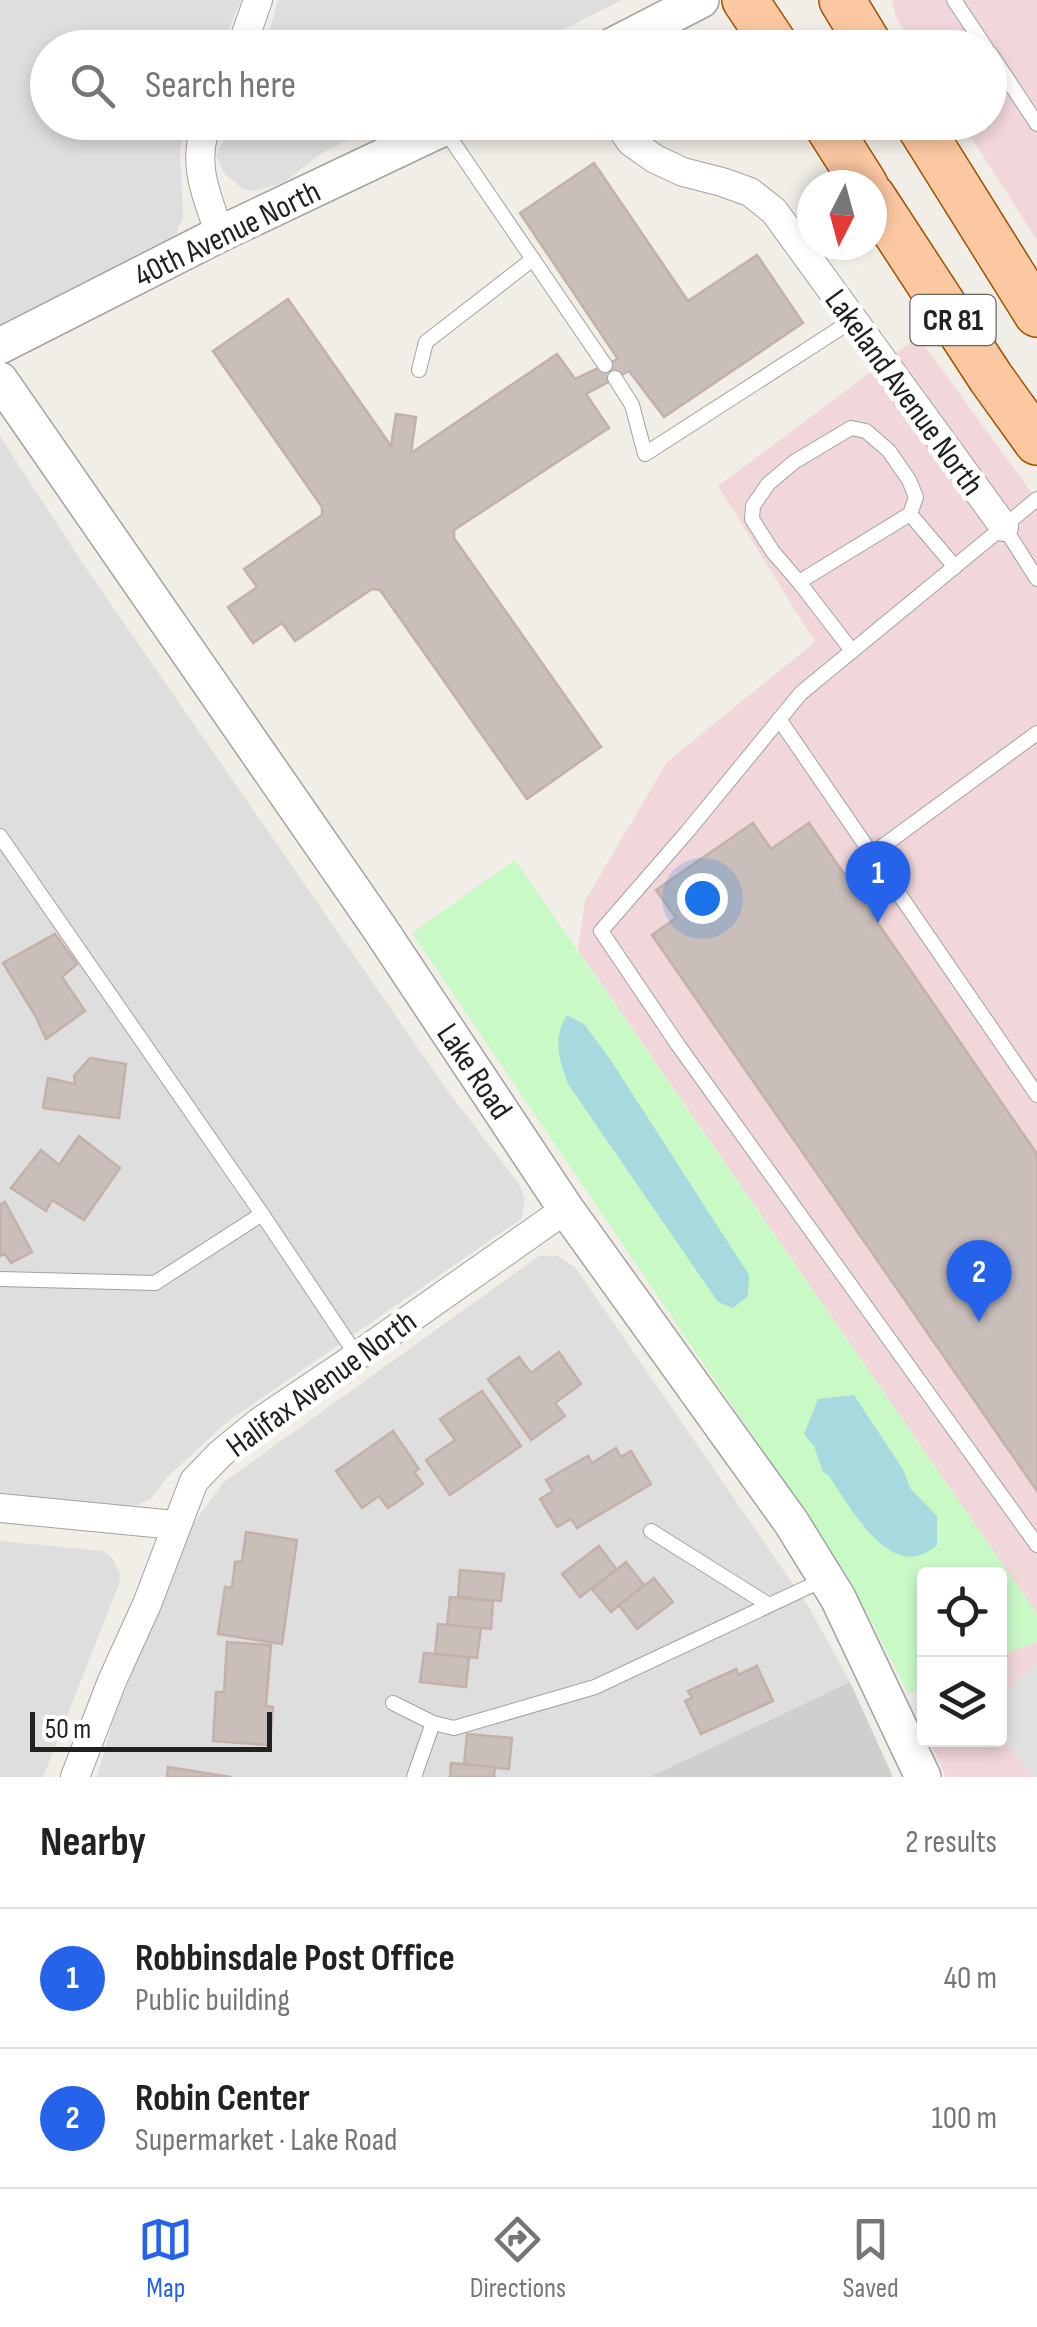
<!DOCTYPE html>
<meta charset="utf-8">
<style>
:root{--surface:#fff;--page:#f2f2f2;--text:#222;--muted:#767676;--line:#e0e0e0;--accent:#2563eb}
body{margin:0;font-family:"Sofia Sans Condensed",sans-serif;background:var(--page);color:var(--text)}
.controls{position:absolute;right:30px;bottom:30px;display:grid;overflow:hidden;border-radius:10px;box-shadow:0 5px 15px #0003}
.controls button{width:90px;height:90px;display:grid;place-items:center;padding:0;border:0;border-bottom:2px solid var(--line);background:var(--surface);color:var(--text);font:50px sans-serif}
.compass{position:absolute;left:797px;top:170px;width:90px;height:90px;border-radius:50%;background:var(--surface);box-shadow:0 5px 15px #0003;rotate:186deg}
.scale{position:absolute;left:30px;bottom:25px;width:242px;box-sizing:border-box;padding-left:10px;border:5px solid #212121;border-top:0;font-size:28px;line-height:35px;white-space:nowrap;color:#212121;-webkit-text-stroke:8px #fff;paint-order:stroke}
.you{position:absolute;left:702px;top:898px;width:35px;height:35px;margin:-25px;border:8px solid #fff;border-radius:50%;background:#1a73e8;box-shadow:0 0 0 15px #1a73e833}
.badge{display:grid;place-items:center;width:65px;height:65px;border-radius:50%;background:var(--accent);color:#fff;font-size:32px;font-weight:700}
.pin{position:absolute;translate:-50% -82px;filter:drop-shadow(0 2px 5px #0008)}
.pin::after{content:'';position:absolute;top:52px;width:35px;height:30px;background:inherit;clip-path:polygon(0 0,100% 0,50% 100%)}
.list{margin:0;padding:0;list-style:none}
h2{display:flex;justify-content:space-between;align-items:center;height:130px;margin:0;padding:0 40px;font-size:42px}
h2 small{font-size:32px;font-weight:400;color:var(--muted)}
.list li{display:grid;grid-template-columns:65px 1fr auto;gap:30px;align-items:center;box-sizing:border-box;height:140px;padding:0 40px;border-top:2px solid var(--line)}
.list b{display:block;font-size:38px;white-space:nowrap}
.list p{margin:0;font-size:32px;white-space:nowrap;color:var(--muted)}
.list em{font-size:32px;font-style:normal;color:var(--muted)}
.icon{flex:none;width:55px;height:55px;fill:none;stroke:currentColor;stroke-width:2;stroke-linecap:round;stroke-linejoin:round}
.map{position:relative;flex:none;width:1037px;height:1777px;overflow:hidden}
.search{position:absolute;background:var(--surface);box-shadow:0 5px 15px #0003;left:30px;right:30px;top:30px;height:110px;display:flex;align-items:center;gap:25px;box-sizing:border-box;padding:0 35px;border-radius:55px;color:var(--muted);font-size:38px}
.sheet{height:410px;background:var(--surface)}
nav{display:flex;justify-content:space-around;align-items:center;box-sizing:border-box;height:140px;border-top:2px solid var(--line);background:var(--surface);font-size:28px;color:var(--muted)}
nav a{display:grid;justify-items:center;gap:5px}
nav .on{color:var(--accent)}
.map>svg:first-child{display:block}
.residential{fill:#dfdede}
.commercial{fill:#f1d7da}
.religious{fill:#cfcfcf}
.park{fill:#c9fac6}
.parking{fill:#e1e1e1}
.water{fill:#a8d9de}
.building{fill:#c9beba;stroke:#c3b1a9;stroke-width:2.5}
.lines{fill:none;stroke-linecap:round;stroke-linejoin:round}
.service-casing{stroke:#a2a2a2;stroke-width:16}
.minor-casing{stroke:#a2a2a2;stroke-width:30}
.tertiary-casing{stroke:#a2a2a2;stroke-width:38}
.primary-casing{stroke:#9d5400;stroke-width:48}
.service{stroke:#fff;stroke-width:14}
.minor{stroke:#fff;stroke-width:28}
.tertiary{stroke:#fff;stroke-width:35}
.primary{stroke:#fcc8a2;stroke-width:45}
.labels{text-anchor:middle;stroke-width:10;stroke-linejoin:round;paint-order:stroke}
.shield{fill:#fff;stroke:#646464;stroke-width:2.5}
.shield-label{font-size:30px;font-weight:bold;fill:#212121}
.street-label{font-size:32px;fill:#212121;stroke:#fff}
</style>
<div class="map">
<svg width="1037" height="1777" viewBox="0 0 1037 1777">
<rect width="100%" height="100%" fill="#f1ede7"/>
<g class="residential">
<polygon points="0,0 241,0 221,47 48,48 48,122 186,123 180,150 183,217 176,234 158,246 0,326"/>
<polygon points="278,0 622,0 529,47 265,47"/>
<polygon points="235,123 235,122 382,123 320,154 283,183 255,191 243,189 225,174 216,157 220,147"/>
<polygon points="0,436 81,561 447,1090 520,1186 525,1201 521,1219 227,1422 167,1477 152,1498 137,1505 118,1507 0,1495"/>
<polygon points="539,1256 558,1256 575,1267 808,1606 850,1682 649,1777 97,1777 113,1720 190,1528 224,1482"/>
<polygon points="0,1541 103,1551 112,1558 120,1573 119,1584 43,1777 0,1777"/>
</g>
<g class="commercial">
<polygon points="892,0 1037,0 1037,240 962,123 990,122 990,48 914,47 896,17"/>
<polygon points="918,337 1037,500 1037,1614 578,950 585,901 667,762 815,642 718,486"/>
<polygon points="1037,1641 1037,1777 946,1777 929,1740 1000,1740 1000,1656"/>
</g>
<polygon class="religious" points="850,1682 893,1777 649,1777 658,1773"/>
<polygon class="park" points="515,860 1037,1614 1037,1641 1000,1656 1000,1574 924,1574 924,1688 909,1694 848,1577 412,933"/>
<polygon class="parking" points="1037,1662 1037,1777 1034,1777 1000,1736 1000,1698"/>
<g class="water">
<path d="M 567,1015 L 584,1024 L 610,1059 L 749,1275 L 748,1296 L 733,1308 L 718,1302 L 568,1084 C 559,1059 552,1039 567,1015 Z"/>
<path d="M 854,1395 L 904,1471 L 910,1488 L 937,1516 L 937,1545 C 892,1586 851,1508 829,1476 L 823,1472 L 814,1446 L 804,1434 L 818,1399 Z"/>
</g>
<g class="building">
<polygon points="594,163 688,301 757,255 803,323 664,417 629,371 586,394 609,428 454,530 454,538 601,747 527,799 380,590 372,589 295,641 282,623 253,643 228,607 257,587 244,569 322,515 322,507 213,351 288,299 391,446 396,414 416,417 411,453 557,354 575,379 618,359 520,213"/>
<polygon points="753,823 771,849 809,823 1037,1154 1037,1491 652,935 676,918 656,890"/>
<polygon points="55,934 77,964 62,977 85,1011 46,1039 36,1017 3,963"/>
<polygon points="90,1058 126,1064 119,1118 43,1108 48,1078 75,1084 74,1076"/>
<polygon points="79,1136 120,1168 84,1220 52,1200 46,1211 11,1188 41,1150 59,1165"/>
<polygon points="5,1202 32,1252 11,1263 5,1254 0,1256 0,1205"/>
<polygon points="559,1352 581,1384 555,1403 565,1416 531,1440 488,1379 519,1357 531,1373"/>
<polygon points="482,1391 521,1446 450,1495 426,1460 455,1440 440,1419"/>
<polygon points="393,1431 419,1469 414,1472 423,1484 388,1508 379,1496 362,1508 336,1471"/>
<polygon points="616,1448 621,1457 631,1451 651,1484 577,1528 571,1519 557,1527 540,1499 553,1491 546,1480 588,1456 592,1463"/>
<polygon points="246,1532 297,1540 282,1644 218,1634 225,1587 232,1588 235,1562 242,1561"/>
<polygon points="599,1546 617,1570 580,1597 562,1574"/>
<polygon points="626,1562 644,1585 611,1612 592,1589"/>
<polygon points="460,1570 504,1574 501,1601 458,1597"/>
<polygon points="654,1578 673,1602 637,1629 619,1605"/>
<polygon points="450,1597 493,1601 491,1629 447,1625"/>
<polygon points="438,1624 481,1628 477,1658 435,1654"/>
<polygon points="227,1642 271,1645 266,1706 273,1707 270,1745 213,1741 216,1692 224,1692"/>
<polygon points="424,1653 469,1657 466,1687 420,1682"/>
<polygon points="757,1666 773,1701 701,1734 685,1701 692,1698 688,1691 736,1669 738,1675"/>
<polygon points="467,1734 512,1738 509,1769 464,1765"/>
<polygon points="451,1763 495,1767 494,1777 450,1777"/>
<polygon points="168,1767 231,1777 167,1777"/>
</g>
<g class="lines">
<g class="service-casing">
<g id="service">
<polyline points="954,0 986,48"/>
<polyline points="990,53 1037,124"/>
<polyline points="444,129 605,365"/>
<polyline points="419,370 426,342 533,259"/>
<polyline points="615,378 632,405 645,454 853,320"/>
<polyline points="1037,499 801,693 687,832 601,931 678,1045 1037,1545"/>
<polyline points="910,514 955,567"/>
<polyline points="1004,527 1037,579"/>
<polyline points="799,582 910,514 916,497 909,480 889,451 866,431 851,428 794,462 768,484 753,506 752,519 773,552 799,582 852,651"/>
<polyline points="779,719 1037,1095"/>
<polyline points="0,836 262,1214 357,1356"/>
<polyline points="872,854 1037,733"/>
<polyline points="0,1279 155,1283 262,1214"/>
<polyline points="651,1531 769,1605"/>
<polyline points="393,1703 433,1723 454,1728 595,1687 825,1579"/>
<polyline points="414,1777 433,1723"/>
</g>
</g>
<g class="minor-casing">
<g id="minor">
<polyline points="241,48 258,0"/>
<path d="M 208,122 C 190,161 207,197 220,234"/>
<polyline points="617,122 631,142 655,159 683,172 722,182 750,192 774,211 1004,527"/>
<polyline points="0,1508 175,1525"/>
<polyline points="75,1777 112,1681 147,1604 194,1481 220,1454 259,1422 357,1356 566,1209"/>
</g>
</g>
<g class="tertiary-casing">
<g id="tertiary">
<polyline points="608,48 701,0"/>
<polyline points="0,346 220,234 456,122"/>
<polyline points="0,380 378,926 566,1209 791,1522 838,1598 923,1777"/>
</g>
</g>
<g class="primary-casing">
<g id="primary">
<polyline points="745,0 777,48"/>
<polyline points="842,0 871,48"/>
<polyline points="825,122 865,185"/>
<polyline points="917,122 1037,314"/>
<polyline points="872,196 991,378 1037,442"/>
</g>
</g>
<use href="#service" class="service"/>
<use href="#minor" class="minor"/>
<use href="#tertiary" class="tertiary"/>
<use href="#primary" class="primary"/>
</g>
<g class="labels">
<rect class="shield" x="910.5" y="295" width="85" height="50" rx="8"/>
<g class="shield-label">
<text x="953" y="330">CR 81</text>
</g>
<g class="street-label">
<text transform="translate(227 233) rotate(-26)" y="11">40th Avenue North</text>
<text transform="translate(905 392) rotate(54)" y="11">Lakeland Avenue North</text>
<text transform="translate(475 1071) rotate(56)" y="11">Lake Road</text>
<text transform="translate(321 1383) rotate(-36)" y="11">Halifax Avenue North</text>
</g>
</g>
</svg>
<div class="controls">
<button><svg class="icon" aria-label="locate" viewBox="0 0 24 24"><circle cx="12" cy="12" r="6"/><path d="M12 2v4M12 18v4M2 12h4M18 12h4"/></svg></button>
<button><svg class="icon" aria-label="layers" viewBox="0 0 24 24"><path d="M12 4l9 5-9 5-9-5zM3 14l9 5 9-5"/></svg></button>
</div>
<svg class="compass" viewBox="-18 -18 36 36"><path d="M0-13l5 13h-10z" fill="#e53935"/><path d="M0 13l5-13h-10z" fill="#767676"/></svg>
<div class="scale">50 m</div>
<div class="you"></div>
<div class="pin badge" style="left:878px;top:923px">1</div>
<div class="pin badge" style="left:979px;top:1322px">2</div>
<div class="search"><svg class="icon" aria-label="search" viewBox="0 0 24 24"><circle cx="10" cy="10" r="6"/><path d="M15 15l6 6"/></svg>Search here</div>
</div>
<section class="sheet">
<h2>Nearby<small>2 results</small></h2>
<ul class="list">
<li><span class="badge">1</span><div><b>Robbinsdale Post Office</b><p>Public building</p></div><em>40 m</em></li>
<li><span class="badge">2</span><div><b>Robin Center</b><p>Supermarket · Lake Road</p></div><em>100 m</em></li>
</ul>
</section>
<nav>
<a class="on"><svg class="icon" aria-label="map" viewBox="0 0 24 24"><path d="M3 6l6-2 6 2 6-2v14l-6 2-6-2-6 2zM9 4v14M15 6v14"/></svg>Map</a>
<a><svg class="icon" aria-label="directions" viewBox="0 0 24 24"><path d="M12 3l9 9-9 9-9-9zM9 14v-3h6M13 9l2 2-2 2"/></svg>Directions</a>
<a><svg class="icon" aria-label="saved" viewBox="0 0 24 24"><path d="M7 4h10v16l-5-4-5 4z"/></svg>Saved</a>
</nav>
